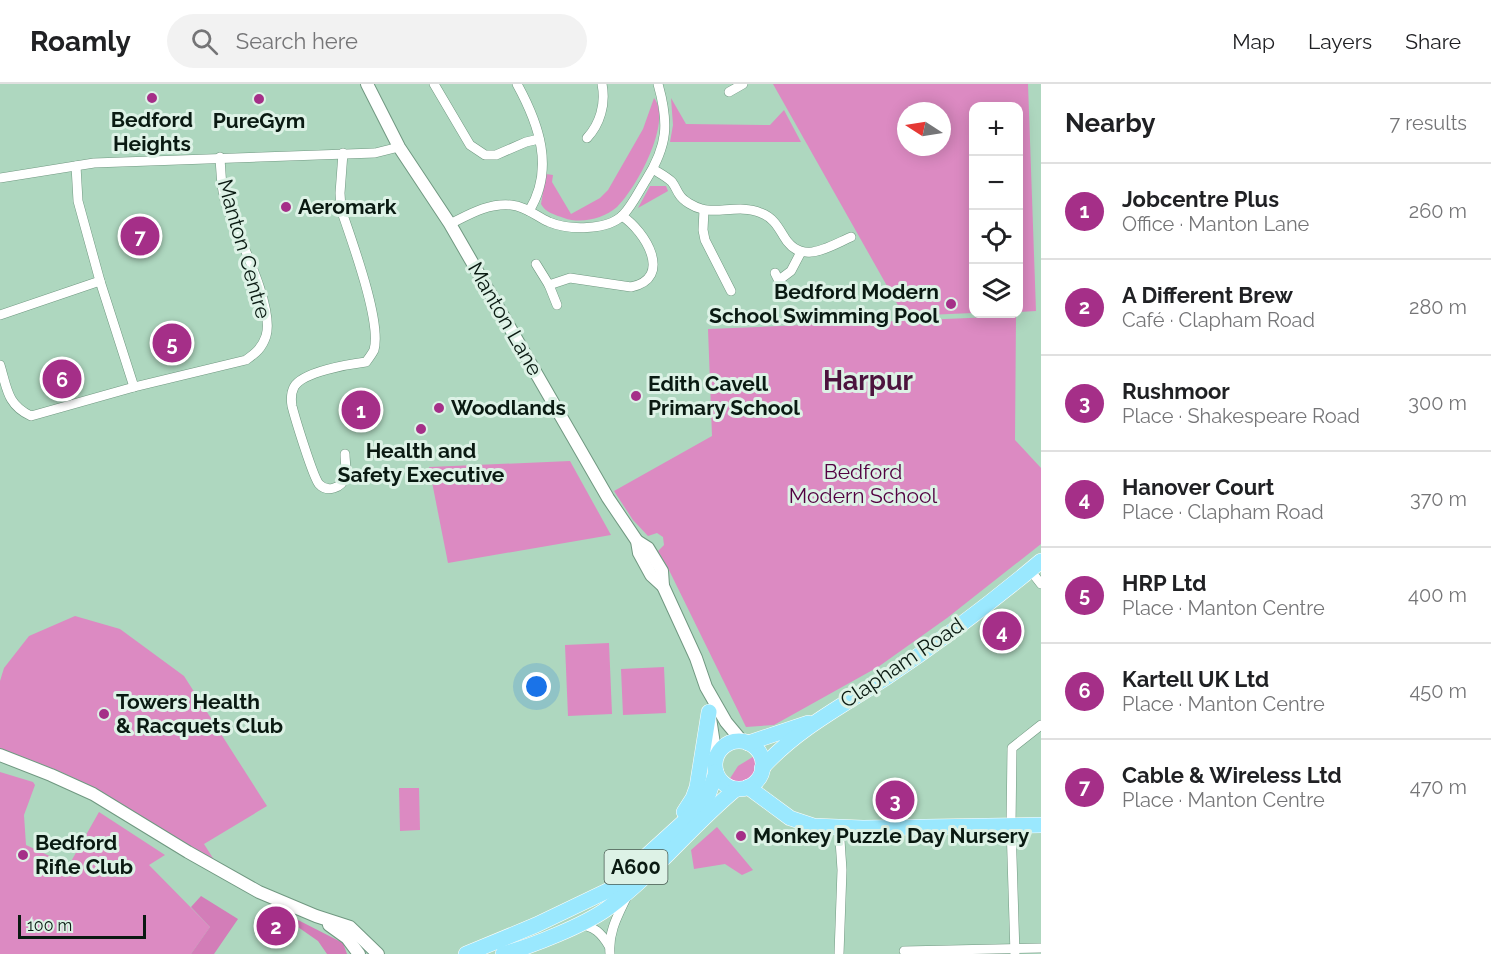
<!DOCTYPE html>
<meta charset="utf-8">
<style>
:root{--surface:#fff;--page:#f2f2f2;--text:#202124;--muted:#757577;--line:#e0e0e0;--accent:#a52f88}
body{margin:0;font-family:Raleway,sans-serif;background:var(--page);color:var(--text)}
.controls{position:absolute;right:18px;top:18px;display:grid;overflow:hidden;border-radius:12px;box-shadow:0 3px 15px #0003}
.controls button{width:54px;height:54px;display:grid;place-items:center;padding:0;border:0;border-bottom:2px solid var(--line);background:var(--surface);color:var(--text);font:30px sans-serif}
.compass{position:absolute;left:897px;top:18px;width:54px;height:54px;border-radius:50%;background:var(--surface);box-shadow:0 3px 15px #0003;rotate:282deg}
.scale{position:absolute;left:18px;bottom:15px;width:128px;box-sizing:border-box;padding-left:6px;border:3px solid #0a1a12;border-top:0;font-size:16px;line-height:21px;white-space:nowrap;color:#0a1a12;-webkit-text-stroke:4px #ddf2e6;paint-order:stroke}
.you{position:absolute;left:537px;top:603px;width:21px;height:21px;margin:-15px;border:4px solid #fff;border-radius:50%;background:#1a73e8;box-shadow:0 0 0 9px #1a73e833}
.badge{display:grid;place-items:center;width:39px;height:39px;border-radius:50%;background:var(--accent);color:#fff;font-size:20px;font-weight:700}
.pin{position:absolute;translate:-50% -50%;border:3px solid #fff;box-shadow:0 2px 6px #0006}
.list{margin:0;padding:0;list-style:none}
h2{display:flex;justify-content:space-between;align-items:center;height:78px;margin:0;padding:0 24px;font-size:26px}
h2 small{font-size:20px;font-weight:400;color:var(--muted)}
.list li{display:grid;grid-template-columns:39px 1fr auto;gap:18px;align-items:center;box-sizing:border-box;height:96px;padding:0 24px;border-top:2px solid var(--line)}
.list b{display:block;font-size:22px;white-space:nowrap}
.list p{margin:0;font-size:20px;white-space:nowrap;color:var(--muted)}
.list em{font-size:20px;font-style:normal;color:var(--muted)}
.icon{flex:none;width:33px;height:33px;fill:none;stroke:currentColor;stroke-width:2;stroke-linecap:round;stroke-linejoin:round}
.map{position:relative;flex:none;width:1041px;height:870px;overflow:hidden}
header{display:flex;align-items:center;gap:36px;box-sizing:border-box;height:84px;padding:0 30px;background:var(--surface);border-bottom:2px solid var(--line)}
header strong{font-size:28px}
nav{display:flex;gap:33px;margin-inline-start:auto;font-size:21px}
.search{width:420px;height:54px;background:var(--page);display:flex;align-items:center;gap:15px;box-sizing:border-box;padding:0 21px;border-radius:33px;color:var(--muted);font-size:22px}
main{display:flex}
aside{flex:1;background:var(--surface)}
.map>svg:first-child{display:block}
.green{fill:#dc8ac2;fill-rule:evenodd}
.forest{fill:#d37db8}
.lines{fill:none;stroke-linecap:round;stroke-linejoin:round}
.minor-casing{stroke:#709881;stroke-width:10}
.tertiary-casing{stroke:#709881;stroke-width:14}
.primary-casing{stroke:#fff;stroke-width:16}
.minor{stroke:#fff;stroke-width:9}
.tertiary{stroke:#fff;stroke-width:12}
.primary{stroke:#9ae8fe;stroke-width:15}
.poi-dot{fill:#a52f88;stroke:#ddf2e6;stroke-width:2}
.labels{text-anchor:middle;stroke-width:6;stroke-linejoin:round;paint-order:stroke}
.shield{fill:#ddf2e6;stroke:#495b52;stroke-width:1.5}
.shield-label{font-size:20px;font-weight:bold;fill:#0a1a12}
.poi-label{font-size:21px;font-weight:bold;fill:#0a1a12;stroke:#ddf2e6;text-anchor:start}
.street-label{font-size:21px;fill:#0a1a12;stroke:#ddf2e6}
.park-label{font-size:21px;fill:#520141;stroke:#ddf2e6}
.district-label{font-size:27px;font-weight:bold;fill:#4c143e;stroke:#ddf2e6}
</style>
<header>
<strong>Roamly</strong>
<div class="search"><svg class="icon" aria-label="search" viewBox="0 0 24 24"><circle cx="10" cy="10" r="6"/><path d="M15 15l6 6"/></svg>Search here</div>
<nav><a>Map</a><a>Layers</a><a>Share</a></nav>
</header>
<main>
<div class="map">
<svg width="1041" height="870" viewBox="0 0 1041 870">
<rect width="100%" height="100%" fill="#aed7bf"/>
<g class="green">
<path d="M 773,0 L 1028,0 L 1036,227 L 1019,228 L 1018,22 L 974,22 L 973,229 L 904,232 ZM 906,27 L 942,27 L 942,63 L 906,63 Z"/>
<path d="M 654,14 C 673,38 636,105 617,123 C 603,135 581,140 564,134 C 555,131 545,128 541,120 L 546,90 L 553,91 L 552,98 L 571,130 L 600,114 L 608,106 L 643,45 Z"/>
<polygon points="671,14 686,40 770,41 784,26 801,58 670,58 673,41"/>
<polygon points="650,102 666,102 668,107 638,124"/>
<polygon points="1016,232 1015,356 1041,384 1041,460 947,534 878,583 774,641 746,643 667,482 658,467 664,461 663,453 657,449 648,452 633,436 614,407 712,352 708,245"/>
<polygon points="570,377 611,451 448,479 429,383"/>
<polygon points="75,532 120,545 184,592 267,722 204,760 218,782 93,703 59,687 0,664 0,597 4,584 29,552"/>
<polygon points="609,559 612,630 568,632 565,561"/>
<polygon points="664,583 666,629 623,631 621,585"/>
<path d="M 756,671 C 761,690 748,706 729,696 L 738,682 Z"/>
<polygon points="0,688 33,698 35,701 24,731 26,761 69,781 99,728 165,771 149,781 210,843 191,870 0,870"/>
<polygon points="399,704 419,704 420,746 400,747"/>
<polygon points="717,743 753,786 742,791 725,780 694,785 691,766"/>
</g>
<g class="forest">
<polygon points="201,812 238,835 214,870 191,870 210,843 191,823"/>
<polygon points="296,835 343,859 347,870 327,870 318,857 295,841"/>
</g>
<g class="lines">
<g class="minor-casing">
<g id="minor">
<polyline points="434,0 470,61 485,71 496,71 526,58 539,55"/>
<path d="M 517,0 C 539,40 555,85 529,127"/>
<polyline points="729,8 743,0"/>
<path d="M 587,54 C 600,40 606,20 602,0"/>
<path d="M 343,69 L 340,109 L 341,125 C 351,155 382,238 374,266 C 372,270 369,274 366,278 C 349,280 302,288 294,303 C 291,309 291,316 292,322 C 295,334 313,393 319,400 C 327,409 342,404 345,393 C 347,386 345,377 345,370"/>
<path d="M 653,85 C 659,89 667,93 672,98 C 675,102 677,107 679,110 C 683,117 694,123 702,125 C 717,130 741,120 761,129 C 772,133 777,141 783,151 C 800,182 826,164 851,153"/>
<polyline points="0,94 94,79 375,69 399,63"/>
<polyline points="704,126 703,146 705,156 731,207"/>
<path d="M 450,140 C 470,130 488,119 511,121 C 525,122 536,132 549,138 C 568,146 607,147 623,131 C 632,122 639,107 646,96 C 668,61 669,39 658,0"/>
<polyline points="536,180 549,201 557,221"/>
<polyline points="775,189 783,205"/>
<polyline points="779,196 791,187 801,168"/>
<path d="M 549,201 L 570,194 L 631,203 C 674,194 645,147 622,132"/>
<polyline points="0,231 100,197"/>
<path d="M 0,281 C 7,304 7,321 31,332 L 134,303 L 100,197 L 78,117 L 76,82"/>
<path d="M 134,303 L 246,276 C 256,269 262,264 266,252 C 275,223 237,150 226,120 C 221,105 221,89 220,73"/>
<polyline points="1030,486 1041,500"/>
<path d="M 578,841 C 594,841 602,850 609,862"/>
<polyline points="904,867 1041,864"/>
<path d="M 610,870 C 608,848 618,831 627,812"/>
<polyline points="839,870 842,786 840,756 843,743"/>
<polyline points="1015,870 1011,741 1012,664 1041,641"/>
</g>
</g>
<g class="tertiary-casing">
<g id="tertiary">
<polyline points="367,0 399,63 450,140 608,414 637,457 639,469 651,491 663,502"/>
<polyline points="637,457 648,464 662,487 663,502 696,574 706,603 726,638 741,656"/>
<polyline points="710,634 716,673"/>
<polyline points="0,671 51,691 93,710 188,768 259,808 316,832 350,843 378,870"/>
<polyline points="329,841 347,854 359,870"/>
</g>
</g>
<g class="primary-casing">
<g id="primary">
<circle cx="739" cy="681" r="24"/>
<polyline points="748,659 808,639"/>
<path d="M 762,684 C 797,645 844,621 887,593 C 941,557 992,518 1041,477"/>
<polyline points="748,703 790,734 814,742 863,744 1041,741"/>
<polyline points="684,728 693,714 697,703 709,628"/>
<polyline points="466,870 536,841 609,806 699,724 709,709 716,688"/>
<path d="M 503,870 C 532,862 585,841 608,824 C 655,789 691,742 736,705"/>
</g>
</g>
<use href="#minor" class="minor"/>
<use href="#tertiary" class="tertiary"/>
<use href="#primary" class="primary"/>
</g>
<g class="poi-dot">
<circle cx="152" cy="14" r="6"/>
<circle cx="259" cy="15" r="6"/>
<circle cx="286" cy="123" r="6"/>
<circle cx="951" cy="220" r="6"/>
<circle cx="636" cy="312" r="6"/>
<circle cx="439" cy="324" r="6"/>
<circle cx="421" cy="345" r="6"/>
<circle cx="104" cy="630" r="6"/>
<circle cx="741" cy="752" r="6"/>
<circle cx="23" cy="771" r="6"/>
</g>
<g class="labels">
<rect class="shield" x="604.5" y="766" width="63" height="34" rx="4.5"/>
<g class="shield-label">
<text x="636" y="790">A600</text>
</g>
<g class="poi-label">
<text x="152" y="43" text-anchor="middle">Bedford<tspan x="152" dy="24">Heights</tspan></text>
<text x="259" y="44" text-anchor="middle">PureGym</text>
<text x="298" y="130">Aeromark</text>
<text x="939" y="215" text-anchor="end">Bedford Modern<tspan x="939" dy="24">School Swimming Pool</tspan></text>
<text x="648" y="307">Edith Cavell<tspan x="648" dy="24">Primary School</tspan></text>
<text x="451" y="331">Woodlands</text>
<text x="421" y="374" text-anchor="middle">Health and<tspan x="421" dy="24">Safety Executive</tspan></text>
<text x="116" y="625">Towers Health<tspan x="116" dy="24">&amp; Racquets Club</tspan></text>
<text x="753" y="759">Monkey Puzzle Day Nursery</text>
<text x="35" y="766">Bedford<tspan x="35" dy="24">Rifle Club</tspan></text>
</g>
<g class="street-label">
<text transform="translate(244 165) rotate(74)" y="7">Manton Centre</text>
<text transform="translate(505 235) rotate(60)" y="7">Manton Lane</text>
<text transform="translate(902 579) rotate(-34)" y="7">Clapham Road</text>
</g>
<g class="park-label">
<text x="863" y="395">Bedford<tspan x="863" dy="24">Modern School</tspan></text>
</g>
<g class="district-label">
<text x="868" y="306">Harpur</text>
</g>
</g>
</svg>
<div class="controls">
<button>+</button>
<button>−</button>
<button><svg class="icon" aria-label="locate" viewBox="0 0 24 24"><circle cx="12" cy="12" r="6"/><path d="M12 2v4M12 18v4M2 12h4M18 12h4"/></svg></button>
<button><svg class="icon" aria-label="layers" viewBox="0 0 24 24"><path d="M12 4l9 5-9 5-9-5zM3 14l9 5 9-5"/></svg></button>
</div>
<svg class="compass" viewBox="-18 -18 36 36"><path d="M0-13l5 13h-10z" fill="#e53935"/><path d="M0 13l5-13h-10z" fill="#757577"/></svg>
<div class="scale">100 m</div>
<div class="you"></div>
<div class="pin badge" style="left:361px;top:326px">1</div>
<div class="pin badge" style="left:276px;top:842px">2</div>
<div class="pin badge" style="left:895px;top:716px">3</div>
<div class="pin badge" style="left:1002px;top:547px">4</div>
<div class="pin badge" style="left:172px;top:259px">5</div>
<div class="pin badge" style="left:62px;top:295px">6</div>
<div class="pin badge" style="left:140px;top:152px">7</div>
</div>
<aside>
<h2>Nearby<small>7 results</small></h2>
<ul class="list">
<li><span class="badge">1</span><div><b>Jobcentre Plus</b><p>Office · Manton Lane</p></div><em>260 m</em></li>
<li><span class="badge">2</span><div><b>A Different Brew</b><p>Café · Clapham Road</p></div><em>280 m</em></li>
<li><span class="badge">3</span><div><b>Rushmoor</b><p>Place · Shakespeare Road</p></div><em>300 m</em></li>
<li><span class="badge">4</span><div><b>Hanover Court</b><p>Place · Clapham Road</p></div><em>370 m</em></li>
<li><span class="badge">5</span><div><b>HRP Ltd</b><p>Place · Manton Centre</p></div><em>400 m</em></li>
<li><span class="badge">6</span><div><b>Kartell UK Ltd</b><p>Place · Manton Centre</p></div><em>450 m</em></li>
<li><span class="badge">7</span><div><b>Cable &amp; Wireless Ltd</b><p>Place · Manton Centre</p></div><em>470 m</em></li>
</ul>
</aside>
</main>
